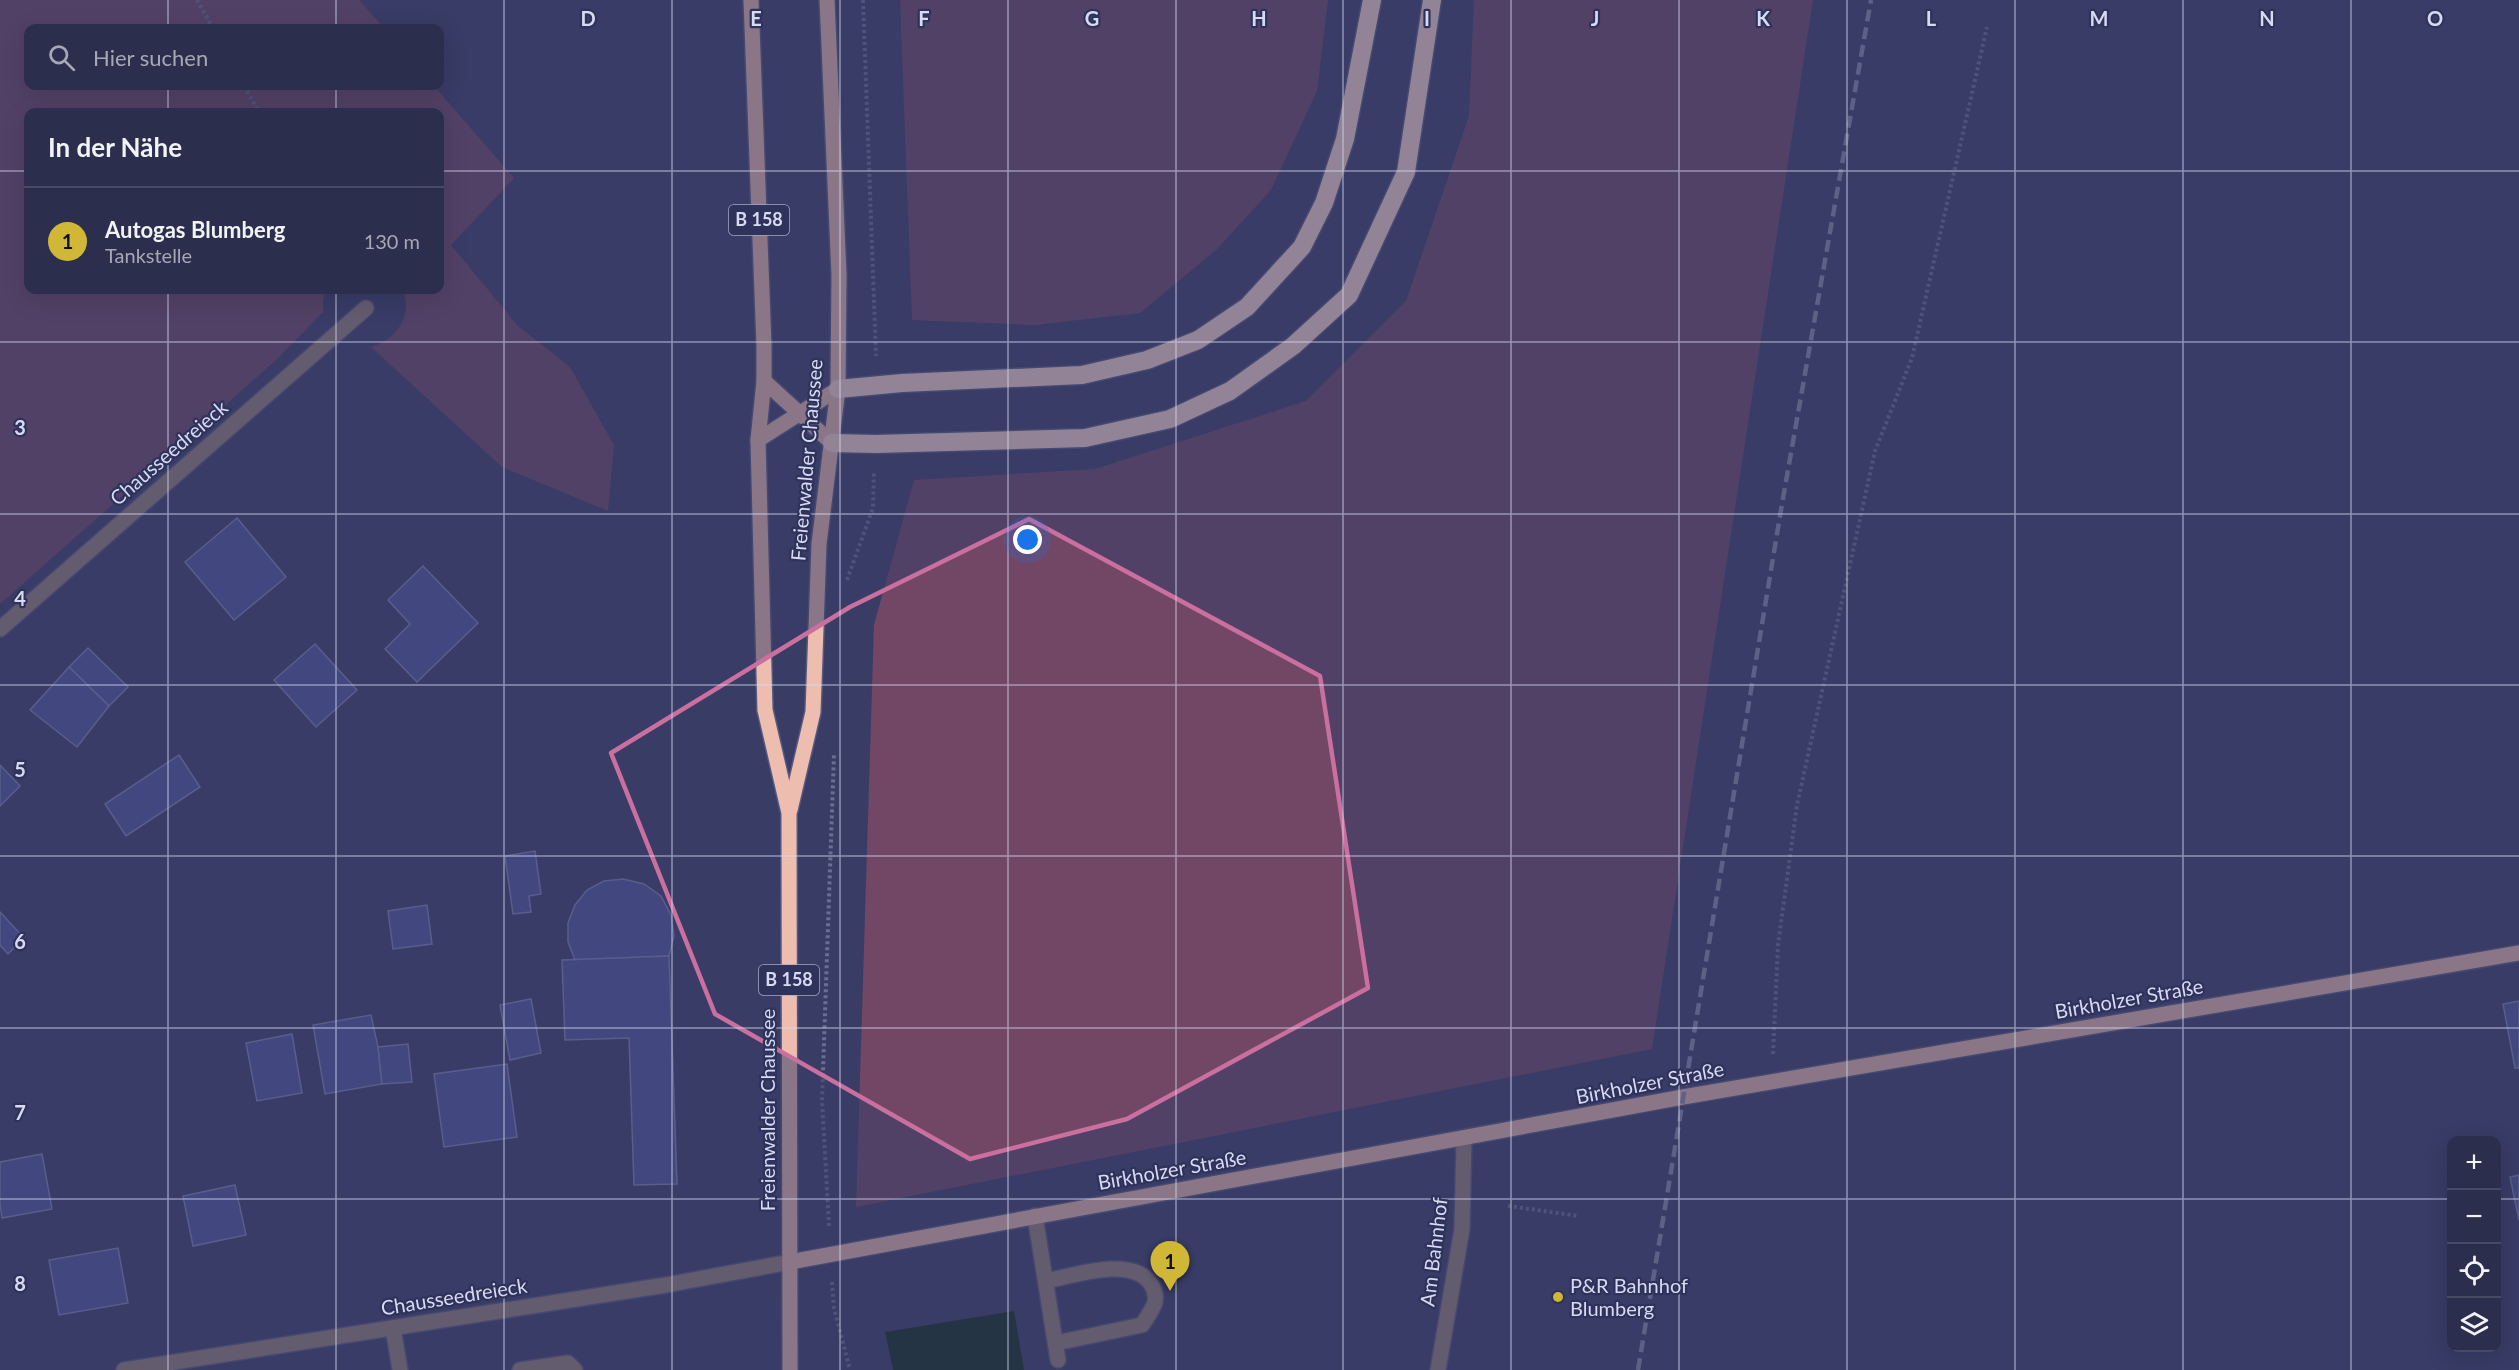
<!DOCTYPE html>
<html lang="de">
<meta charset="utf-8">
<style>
:root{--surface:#2b2e4c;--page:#373a56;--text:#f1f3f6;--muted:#a6a8b5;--line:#474a64;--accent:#d1b736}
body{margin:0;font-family:Lato,sans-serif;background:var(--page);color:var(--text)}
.controls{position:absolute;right:18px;bottom:18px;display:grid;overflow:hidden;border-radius:12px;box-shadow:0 6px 24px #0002}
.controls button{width:54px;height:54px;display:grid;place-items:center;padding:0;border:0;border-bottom:2px solid var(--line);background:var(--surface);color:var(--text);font:30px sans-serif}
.you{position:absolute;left:1028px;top:540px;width:21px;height:21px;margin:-15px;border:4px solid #fff;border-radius:50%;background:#1a73e8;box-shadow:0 0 0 9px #1a73e833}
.badge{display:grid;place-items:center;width:39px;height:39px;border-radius:50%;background:var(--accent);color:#111;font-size:20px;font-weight:700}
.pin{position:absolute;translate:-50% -50px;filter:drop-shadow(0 2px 3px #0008)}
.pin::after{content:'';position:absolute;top:32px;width:21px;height:18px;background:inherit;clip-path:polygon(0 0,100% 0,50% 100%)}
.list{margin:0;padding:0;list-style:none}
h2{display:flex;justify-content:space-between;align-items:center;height:78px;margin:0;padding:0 24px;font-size:26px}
h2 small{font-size:20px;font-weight:400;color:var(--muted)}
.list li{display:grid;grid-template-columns:39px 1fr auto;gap:18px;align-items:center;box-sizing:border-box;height:108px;padding:0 24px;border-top:2px solid var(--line)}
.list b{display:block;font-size:22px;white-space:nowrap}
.list p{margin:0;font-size:20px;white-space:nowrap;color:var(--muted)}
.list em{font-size:20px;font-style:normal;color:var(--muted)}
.icon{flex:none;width:33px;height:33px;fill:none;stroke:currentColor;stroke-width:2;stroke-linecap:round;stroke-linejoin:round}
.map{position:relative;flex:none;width:2519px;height:1370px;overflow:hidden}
.search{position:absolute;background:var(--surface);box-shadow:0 6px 24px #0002;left:24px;top:24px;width:420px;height:66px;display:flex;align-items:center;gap:15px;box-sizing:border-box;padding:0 21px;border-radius:12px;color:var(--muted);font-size:22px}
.panel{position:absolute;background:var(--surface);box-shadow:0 6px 24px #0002;left:24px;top:108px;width:420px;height:186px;border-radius:12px}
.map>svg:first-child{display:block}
.green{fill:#724766}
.water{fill:#0e2c1c}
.building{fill:#4f559f;stroke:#7f86b4;stroke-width:1.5}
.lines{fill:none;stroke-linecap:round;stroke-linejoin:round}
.minor-casing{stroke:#55597f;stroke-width:18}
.major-casing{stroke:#55597f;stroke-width:18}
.highway-casing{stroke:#55597f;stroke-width:21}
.path{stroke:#6a6e92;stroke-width:4;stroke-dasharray:3 3;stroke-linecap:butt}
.minor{stroke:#988079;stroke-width:15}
.major{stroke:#edbdaf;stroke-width:15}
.highway{stroke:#fedbd1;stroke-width:18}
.rail{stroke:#8b8fb0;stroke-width:4.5;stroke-dasharray:12 6;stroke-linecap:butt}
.marked{fill:none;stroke:#cb6f9f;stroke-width:4.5;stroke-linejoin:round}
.grid{fill:none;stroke:#d6daf3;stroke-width:1.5;stroke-opacity:0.55}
.poi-dot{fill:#d1b736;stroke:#2f335b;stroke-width:2}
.labels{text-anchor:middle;stroke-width:4.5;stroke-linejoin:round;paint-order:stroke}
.shield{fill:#2f335b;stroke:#a4a8c5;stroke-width:1.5}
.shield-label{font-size:18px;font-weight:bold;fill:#d6daf3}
.street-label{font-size:20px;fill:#d6daf3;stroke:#2f335b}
.poi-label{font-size:20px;fill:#d6daf3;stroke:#2f335b;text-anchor:start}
.grid-label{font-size:20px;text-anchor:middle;font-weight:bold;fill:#d6daf3;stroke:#2f335b;stroke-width:4.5;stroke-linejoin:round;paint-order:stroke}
</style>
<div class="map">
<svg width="2519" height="1370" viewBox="0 0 2519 1370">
<rect width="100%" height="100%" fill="#393d66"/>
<g class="green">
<path d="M 0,0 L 359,0 L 384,28 L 28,28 L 28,86 L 434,86 L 514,178 L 451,245 L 518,326 L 570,367 L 614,445 L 608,511 L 502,467 L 371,347 C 397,339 413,316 403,290 L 440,290 L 440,112 L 28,112 L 28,290 L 326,290 L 323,300 L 323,312 L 276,360 L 0,604 Z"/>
<polygon points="900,0 1328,0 1317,91 1271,190 1217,249 1140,313 1034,325 912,320"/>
<polygon points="1474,0 1813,0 1652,1049 856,1207 874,625 914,480 1095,469 1306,401 1406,301 1469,116"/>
</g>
<polygon class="water" points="1014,1311 1024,1370 893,1370 885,1332"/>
<g class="building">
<polygon points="237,518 286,577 234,620 185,562"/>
<polygon points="423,566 478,623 417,682 385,649 410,624 388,600"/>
<polygon points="315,644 357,690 316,727 274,680"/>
<polygon points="88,648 128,687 109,706 69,667"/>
<polygon points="69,667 109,706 77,747 30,710"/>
<polygon points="179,755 200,787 126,836 105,804"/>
<polygon points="0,765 20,786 0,806"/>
<polygon points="535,851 541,894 529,896 531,912 513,914 505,856"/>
<polygon points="623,879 644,884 661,896 671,915 674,936 669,956 575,960 568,942 568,923 575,905 587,890 604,881"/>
<polygon points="427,905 432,944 393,949 388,911"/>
<polygon points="0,912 24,938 8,954 0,945"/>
<polygon points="669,956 677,1184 634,1185 629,1038 565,1040 562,960"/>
<polygon points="531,999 541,1053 510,1060 500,1005"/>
<polygon points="2519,1001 2519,1068 2515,1068 2503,1004"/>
<polygon points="371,1015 378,1047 382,1084 325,1094 313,1025"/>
<polygon points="292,1034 302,1093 257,1101 246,1043"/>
<polygon points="408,1044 412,1082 382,1084 378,1047"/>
<polygon points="507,1064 517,1137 444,1147 434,1074"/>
<polygon points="42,1154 52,1209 2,1218 0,1204 0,1162"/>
<polygon points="2519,1175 2519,1220 2510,1177"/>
<polygon points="235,1185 246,1235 193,1246 183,1196"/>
<polygon points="118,1248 128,1303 59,1315 49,1260"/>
</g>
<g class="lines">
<g class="minor-casing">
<g id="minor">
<polyline points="0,629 366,308"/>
<polyline points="1035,1216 1058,1360"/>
<path d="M 1046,1281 C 1073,1276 1132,1255 1151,1284 C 1155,1290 1157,1299 1154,1305 C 1151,1312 1146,1319 1142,1325 L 1056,1343"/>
<polyline points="393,1328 400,1370"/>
<polyline points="124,1370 666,1285 790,1262"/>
<polyline points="520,1370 568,1363 575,1370"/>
<polyline points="1438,1370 1462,1229 1464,1139"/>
</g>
</g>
<g class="major-casing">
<g id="major">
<polyline points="751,0 764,346 764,381 758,440 765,710 789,813 790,1370"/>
<polyline points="764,381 832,443"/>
<polyline points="758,440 838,389"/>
<polyline points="790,810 813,712 819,544 838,389 839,275 827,0"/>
<polyline points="790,1262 1683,1097 2519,953"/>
</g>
</g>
<g class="highway-casing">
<g id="highway">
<polyline points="838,389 902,383 1082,375 1147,360 1198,340 1247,307 1302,247 1324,203 1345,139 1372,0"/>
<polyline points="832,443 876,444 1085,438 1170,419 1230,391 1293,346 1349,295 1406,172 1432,0"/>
</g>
</g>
<g class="path">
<polyline points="197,0 213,28"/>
<polyline points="863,0 876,356"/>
<polyline points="244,86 259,112"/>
<polyline points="847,580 873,508 874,471"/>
<polyline points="1773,1054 1778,945 1797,805 1875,451 1912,358 1987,27"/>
<polyline points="1508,1206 1579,1216"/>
<polyline points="829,1226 822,1100 834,754"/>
<polyline points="832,1282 834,1308 850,1370"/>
</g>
<use href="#minor" class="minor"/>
<use href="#major" class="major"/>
<use href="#highway" class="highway"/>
<polyline class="rail" points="1638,1370 1782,504 1871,0"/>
</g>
<path d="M0 0H2519V1370H0ZM 1029,519 L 1320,676 L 1368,988 L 1127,1119 L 970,1159 L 715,1014 L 611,753 L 850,607 Z" fill="#393d66" fill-opacity=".55" fill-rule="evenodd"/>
<path class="marked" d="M 1029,519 L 1320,676 L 1368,988 L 1127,1119 L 970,1159 L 715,1014 L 611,753 L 850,607 Z"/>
<path class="grid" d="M 168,0 L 168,28M 336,0 L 336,28M 504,0 L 504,1370M 672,0 L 672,1370M 840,0 L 840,1370M 1008,0 L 1008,1370M 1176,0 L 1176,1370M 1343,0 L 1343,1370M 1511,0 L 1511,1370M 1679,0 L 1679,1370M 1847,0 L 1847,1370M 2015,0 L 2015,1370M 2183,0 L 2183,1370M 2351,0 L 2351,1370M 168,86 L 168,112M 336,86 L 336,112M 0,171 L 28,171M 440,171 L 2519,171M 168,290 L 168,1370M 336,290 L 336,1370M 0,342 L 2519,342M 0,514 L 2519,514M 0,685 L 2519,685M 0,856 L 2519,856M 0,1028 L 2519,1028M 0,1199 L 2452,1199M 2496,1199 L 2519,1199"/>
<circle class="poi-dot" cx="1558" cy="1297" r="6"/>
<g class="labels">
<g class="shield">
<rect x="729" y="205" width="60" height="30" rx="4.5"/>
<rect x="759" y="965" width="60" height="30" rx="4.5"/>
</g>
<g class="shield-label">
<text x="759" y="226">B 158</text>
<text x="789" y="986">B 158</text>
</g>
<g class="street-label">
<text transform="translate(169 453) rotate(-41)" y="7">Chausseedreieck</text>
<text transform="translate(807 460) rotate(-85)" y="7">Freienwalder Chaussee</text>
<text transform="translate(2129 999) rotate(-10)" y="7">Birkholzer Straße</text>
<text transform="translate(1650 1083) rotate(-11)" y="7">Birkholzer Straße</text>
<text transform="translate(768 1110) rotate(-90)" y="7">Freienwalder Chaussee</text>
<text transform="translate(1172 1170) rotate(-10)" y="7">Birkholzer Straße</text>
<text transform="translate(1434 1252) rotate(-83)" y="7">Am Bahnhof</text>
<text transform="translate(454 1297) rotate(-9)" y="7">Chausseedreieck</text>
</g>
<g class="poi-label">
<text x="1570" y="1293">P&amp;R Bahnhof<tspan x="1570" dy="23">Blumberg</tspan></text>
</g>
</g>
<g class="grid-label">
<text x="588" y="26">D</text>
<text x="756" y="26">E</text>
<text x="924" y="26">F</text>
<text x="1092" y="26">G</text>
<text x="1259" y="26">H</text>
<text x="1427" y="26">I</text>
<text x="1595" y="26">J</text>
<text x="1763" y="26">K</text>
<text x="1931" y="26">L</text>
<text x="2099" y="26">M</text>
<text x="2267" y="26">N</text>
<text x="2435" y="26">O</text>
<text x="20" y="435">3</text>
<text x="20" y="606">4</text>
<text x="20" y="777">5</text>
<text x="20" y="949">6</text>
<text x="20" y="1120">7</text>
<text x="20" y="1291">8</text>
</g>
</svg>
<div class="controls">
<button>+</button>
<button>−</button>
<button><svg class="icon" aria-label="locate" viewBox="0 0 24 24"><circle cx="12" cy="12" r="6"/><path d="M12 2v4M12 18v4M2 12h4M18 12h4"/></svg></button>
<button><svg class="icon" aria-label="layers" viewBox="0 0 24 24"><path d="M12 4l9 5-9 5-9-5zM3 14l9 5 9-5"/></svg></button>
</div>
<div class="you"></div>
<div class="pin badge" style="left:1170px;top:1291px">1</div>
<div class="search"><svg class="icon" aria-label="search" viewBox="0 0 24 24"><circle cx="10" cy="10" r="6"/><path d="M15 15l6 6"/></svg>Hier suchen</div>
<section class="panel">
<h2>In der Nähe<small></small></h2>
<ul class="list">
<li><span class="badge">1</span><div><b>Autogas Blumberg</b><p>Tankstelle</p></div><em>130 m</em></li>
</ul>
</section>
</div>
